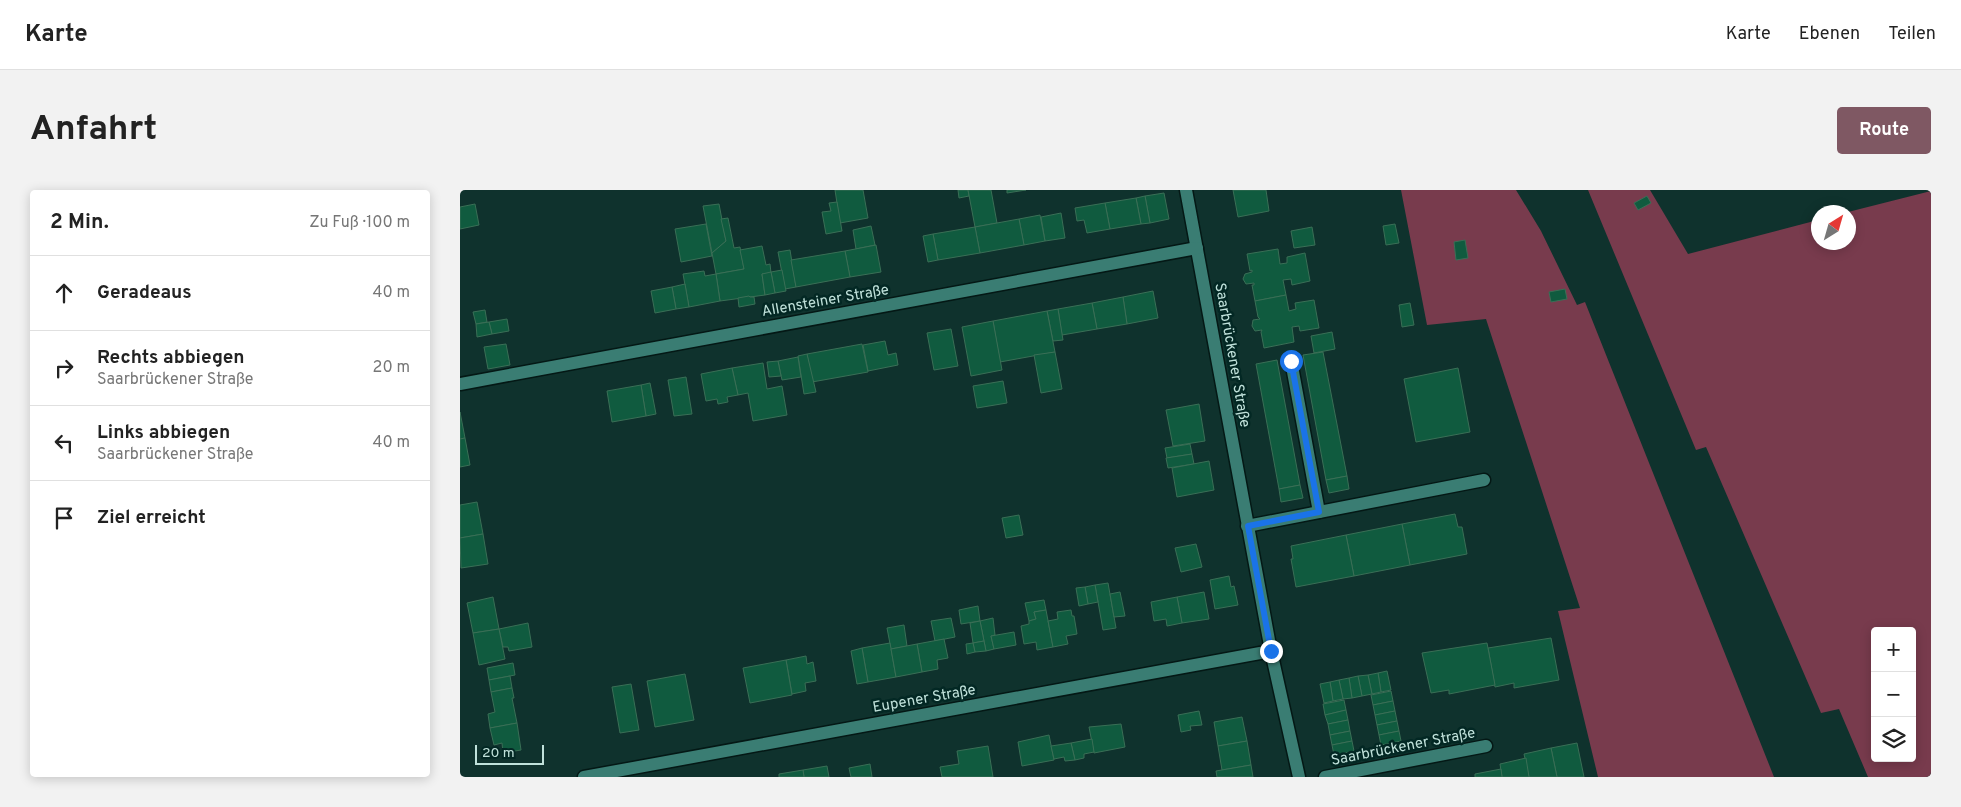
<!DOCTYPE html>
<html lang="de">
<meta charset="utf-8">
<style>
:root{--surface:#fff;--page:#f2f2f2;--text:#222;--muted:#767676;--line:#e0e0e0;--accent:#7f5863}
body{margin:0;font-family:Overpass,sans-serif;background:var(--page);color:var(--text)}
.controls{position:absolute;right:15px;bottom:15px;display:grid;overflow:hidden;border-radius:5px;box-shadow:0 2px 12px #0003}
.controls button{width:45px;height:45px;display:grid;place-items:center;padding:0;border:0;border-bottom:1px solid var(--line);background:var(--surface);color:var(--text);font:25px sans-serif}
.compass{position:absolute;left:1351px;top:15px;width:45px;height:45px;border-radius:50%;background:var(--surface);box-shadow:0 2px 12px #0003;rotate:37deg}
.scale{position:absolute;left:15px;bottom:12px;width:69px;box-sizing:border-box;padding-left:5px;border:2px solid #c0e1da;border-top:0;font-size:14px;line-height:18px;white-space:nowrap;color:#c0e1da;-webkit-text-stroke:4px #032824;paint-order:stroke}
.stop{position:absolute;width:15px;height:15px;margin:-11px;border:4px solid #1a73e8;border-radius:50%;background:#fff}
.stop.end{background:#1a73e8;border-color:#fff;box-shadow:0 1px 5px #0008}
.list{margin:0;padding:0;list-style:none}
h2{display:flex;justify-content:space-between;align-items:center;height:65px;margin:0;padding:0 20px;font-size:21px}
h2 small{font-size:16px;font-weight:400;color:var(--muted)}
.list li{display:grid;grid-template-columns:32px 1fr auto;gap:15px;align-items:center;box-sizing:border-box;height:75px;padding:0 20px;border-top:1px solid var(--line)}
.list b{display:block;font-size:19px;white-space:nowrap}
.list p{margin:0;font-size:16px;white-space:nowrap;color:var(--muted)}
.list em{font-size:16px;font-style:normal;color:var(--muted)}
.icon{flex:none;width:28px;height:28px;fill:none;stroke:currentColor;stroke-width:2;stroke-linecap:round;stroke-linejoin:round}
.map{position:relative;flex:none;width:1471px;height:587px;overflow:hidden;border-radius:5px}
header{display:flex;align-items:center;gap:30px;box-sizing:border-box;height:70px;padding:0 25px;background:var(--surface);border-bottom:1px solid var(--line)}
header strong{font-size:24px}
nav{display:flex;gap:28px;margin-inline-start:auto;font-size:18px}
.intro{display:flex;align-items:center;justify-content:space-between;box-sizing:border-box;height:120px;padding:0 30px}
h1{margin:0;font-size:35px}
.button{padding:12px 22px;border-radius:5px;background:var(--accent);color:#fff;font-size:18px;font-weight:700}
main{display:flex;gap:30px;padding:0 30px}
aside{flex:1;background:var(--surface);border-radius:5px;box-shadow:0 2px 12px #0003}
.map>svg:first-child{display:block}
.green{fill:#783b4d;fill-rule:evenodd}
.building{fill:#105b3f;stroke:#3a6f56}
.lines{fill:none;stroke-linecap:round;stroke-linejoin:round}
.lane-casing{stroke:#041815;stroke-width:15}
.street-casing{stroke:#041815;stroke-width:15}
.lane{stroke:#3a7d73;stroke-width:12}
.street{stroke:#3a7d73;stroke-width:12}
.route{stroke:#1a73e8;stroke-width:6}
.labels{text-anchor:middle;stroke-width:5;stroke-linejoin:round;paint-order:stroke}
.street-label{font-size:15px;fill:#c0e1da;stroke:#032824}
</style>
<header>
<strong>Karte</strong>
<nav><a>Karte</a><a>Ebenen</a><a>Teilen</a></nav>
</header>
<div class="intro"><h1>Anfahrt</h1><a class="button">Route</a></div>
<main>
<aside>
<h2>2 Min.<small>Zu Fuß · 100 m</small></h2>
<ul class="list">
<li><svg class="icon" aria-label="ahead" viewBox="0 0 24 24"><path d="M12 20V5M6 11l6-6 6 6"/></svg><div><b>Geradeaus</b></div><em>40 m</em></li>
<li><svg class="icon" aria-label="right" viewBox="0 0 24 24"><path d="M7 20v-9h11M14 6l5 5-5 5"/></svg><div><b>Rechts abbiegen</b><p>Saarbrückener Straße</p></div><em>20 m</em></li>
<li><svg class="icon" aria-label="left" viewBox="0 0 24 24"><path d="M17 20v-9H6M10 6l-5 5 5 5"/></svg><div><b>Links abbiegen</b><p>Saarbrückener Straße</p></div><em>40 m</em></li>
<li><svg class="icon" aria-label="arrive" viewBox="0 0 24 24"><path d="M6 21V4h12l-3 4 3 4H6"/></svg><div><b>Ziel erreicht</b></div></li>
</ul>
</aside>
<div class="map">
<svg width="1471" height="587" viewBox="0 0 1471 587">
<rect width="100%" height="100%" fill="#0f322d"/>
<g class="green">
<polygon points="941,0 1056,0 1081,41 1117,115 1125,112 1314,587 1138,587 1098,421 1120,418 1026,129 967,135"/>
<path d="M 1128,0 L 1190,0 L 1228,64 L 1358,30 L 1358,52 L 1388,52 L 1388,22 L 1471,1 L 1471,587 L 1408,587 L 1379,519 L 1361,523 L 1246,257 L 1236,260 ZM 1415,441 L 1452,441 L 1452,568 L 1415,568 Z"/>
</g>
<g class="building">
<polygon points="375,0 403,0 408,28 380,33"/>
<polygon points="498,0 508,0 509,6 499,8"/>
<polygon points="508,0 531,0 537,33 515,37"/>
<polygon points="547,0 566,0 547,3"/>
<polygon points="773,0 806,0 809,21 778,27"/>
<polygon points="704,3 709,29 690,33 685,6"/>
<polygon points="685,6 690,33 681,34 676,8"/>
<polygon points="1187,6 1191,13 1178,20 1174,13"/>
<polygon points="676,8 681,34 650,39 645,13"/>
<polygon points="377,12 382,41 366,44 362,22 371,21 369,13"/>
<polygon points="645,13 650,39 627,43 624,30 617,31 615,18"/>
<polygon points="15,14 19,35 0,39 0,17"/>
<polygon points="259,14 266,51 252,63 243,16"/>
<polygon points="601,23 605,48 585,51 581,27"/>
<polygon points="580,25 585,51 564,55 559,29"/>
<polygon points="268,28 274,58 280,57 284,79 256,84 252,63 266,51 261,29"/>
<polygon points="559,29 564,55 520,63 515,37"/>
<polygon points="246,34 252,66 221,72 215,39"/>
<polygon points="935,34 939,53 926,55 923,36"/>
<polygon points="411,36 415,55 396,59 393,40"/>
<polygon points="515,37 520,63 478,70 473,44"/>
<polygon points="852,37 855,55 834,58 831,41"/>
<polygon points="473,44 478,70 468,72 463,46"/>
<polygon points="1005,50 1008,68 996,70 994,52"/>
<polygon points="416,55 421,82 390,87 385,61"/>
<polygon points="302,56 306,75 310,74 311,83 302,84 305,105 260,111 256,84 284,79 280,60"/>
<polygon points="818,59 820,74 827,73 827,67 845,63 850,91 832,95 831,89 823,90 826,105 795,111 792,95 794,95 794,93 786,94 783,89 785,84 792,82 792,80 790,81 787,64"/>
<polygon points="330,60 336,97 325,99 318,62"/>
<polygon points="385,61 390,87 336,97 331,70"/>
<polygon points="322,80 326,101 315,103 311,82"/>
<polygon points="244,81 245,86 256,84 260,111 229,117 223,84"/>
<polygon points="311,82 315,103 305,105 302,84"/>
<polygon points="225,94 229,117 216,119 212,97"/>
<polygon points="212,97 216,119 195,123 191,101"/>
<polygon points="1105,99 1107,109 1091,112 1089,102"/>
<polygon points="693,101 698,128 667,134 663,107"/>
<polygon points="826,105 829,121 836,119 835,113 854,110 859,138 840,141 839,136 832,137 834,152 804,158 801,142 802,140 795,141 792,136 793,130 800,129 798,127 795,111"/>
<polygon points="289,106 290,107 294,107 295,114 279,117 278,108"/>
<polygon points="663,107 667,134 637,139 632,113"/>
<polygon points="632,113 637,139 602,145 598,119"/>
<polygon points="950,113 954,135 942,137 939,115"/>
<polygon points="598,119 603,150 593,151 587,121"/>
<polygon points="25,120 27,132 16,134 13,122"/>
<polygon points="587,121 595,162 540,172 533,131"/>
<polygon points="47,129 49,141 32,144 29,132"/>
<polygon points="533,131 542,180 511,186 502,137"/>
<polygon points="29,132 32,144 17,147 16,134"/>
<polygon points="491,139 498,176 474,180 467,143"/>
<polygon points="872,142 875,159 854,163 851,146"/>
<polygon points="425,151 428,165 436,163 438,175 408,181 403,155"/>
<polygon points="46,154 50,175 28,179 24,157"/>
<polygon points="402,154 408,182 352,192 347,164"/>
<polygon points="595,162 602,199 581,203 574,165"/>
<polygon points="863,162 887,286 866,290 843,165"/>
<polygon points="347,164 356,202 344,204 338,166"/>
<polygon points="338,167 341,187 322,190 318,171"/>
<polygon points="817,170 840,295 819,299 796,174"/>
<polygon points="318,171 321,186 309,187 307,172"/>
<polygon points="303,173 307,199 322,196 327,225 293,231 288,203 278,205 272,178"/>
<polygon points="272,178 278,205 267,207 268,212 258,214 257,209 246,211 241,184"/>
<polygon points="998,178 1010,242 956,252 944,189"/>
<polygon points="226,187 232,224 214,226 208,190"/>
<polygon points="543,191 547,213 517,218 513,196"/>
<polygon points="190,193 196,224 186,226 181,195"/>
<polygon points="181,195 186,226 152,232 147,201"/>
<polygon points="739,214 745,251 713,256 706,220"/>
<polygon points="0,222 5,248 0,249"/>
<polygon points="5,248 10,275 0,277 0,249"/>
<polygon points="730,254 732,264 707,268 705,258"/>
<polygon points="732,264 734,274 708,278 706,268"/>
<polygon points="749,271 754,300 717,307 712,278"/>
<polygon points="887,286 889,299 869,303 866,290"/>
<polygon points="840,295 843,308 821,312 819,299"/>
<polygon points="17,312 23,344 0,348 0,315"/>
<polygon points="995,324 998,337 1002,337 1007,364 950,375 942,334"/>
<polygon points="559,325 563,345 546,348 542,328"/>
<polygon points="942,334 950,375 894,386 886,345"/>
<polygon points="23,344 28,374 1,378 0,348"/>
<polygon points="886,345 894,386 836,397 831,369 833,369 831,356"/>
<polygon points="736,354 742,377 721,382 715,358"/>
<polygon points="769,386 771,397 774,396 778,415 755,419 750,390"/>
<polygon points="648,393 656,438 643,440 635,395"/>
<polygon points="635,395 638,412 628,414 625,397"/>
<polygon points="625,397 628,414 619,416 616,398"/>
<polygon points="660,402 665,426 654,427 650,404"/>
<polygon points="744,402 749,429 722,433 717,407"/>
<polygon points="33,407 39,439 13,443 7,413"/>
<polygon points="717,407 722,433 707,436 706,429 694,431 691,412"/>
<polygon points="584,410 586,420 574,422 576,429 569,431 565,413"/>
<polygon points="518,416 520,431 501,434 499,420"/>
<polygon points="586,420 593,457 577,460 576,452 564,454 561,436 569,434 569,431 576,429 574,422"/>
<polygon points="611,420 612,426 614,426 617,444 606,446 608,454 593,457 588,431 598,429 597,422"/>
<polygon points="491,428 495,447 475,451 471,431"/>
<polygon points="533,428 535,445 531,446 534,459 526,461 520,431"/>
<polygon points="520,431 524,451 513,453 510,433"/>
<polygon points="68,433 72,457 49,461 48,457 43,457 39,439"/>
<polygon points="444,435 447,456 431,459 427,438"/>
<polygon points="39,439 45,469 19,475 13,443"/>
<polygon points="554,442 556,455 534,459 531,446"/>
<polygon points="1091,448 1099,490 1054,498 1054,493 1035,497 1028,458"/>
<polygon points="484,449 488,468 477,470 478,479 462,482 457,454"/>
<polygon points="524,451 526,461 515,462 513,453"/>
<polygon points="430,453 436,487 408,492 402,458"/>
<polygon points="513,453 515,462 507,464 506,454"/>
<polygon points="1027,453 1035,495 989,504 989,500 971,503 962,463"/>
<polygon points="457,454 462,482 436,487 431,459"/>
<polygon points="402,458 408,492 397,494 391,461"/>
<polygon points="346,466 347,474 353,472 356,491 345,493 346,501 332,504 326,470"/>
<polygon points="326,470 332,505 290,513 283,478"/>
<polygon points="53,473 55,485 29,490 27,478"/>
<polygon points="927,481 931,500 921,502 918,483"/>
<polygon points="918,483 921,502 912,504 908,485"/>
<polygon points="225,484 234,530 195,537 187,491"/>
<polygon points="908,485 912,504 902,506 898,486"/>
<polygon points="50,486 52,498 31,502 29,490"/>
<polygon points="898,486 902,506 892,508 889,488"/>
<polygon points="889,488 892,508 883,509 879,490"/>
<polygon points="879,490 883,509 873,511 870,492"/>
<polygon points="870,492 873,511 864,513 860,494"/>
<polygon points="171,494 179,540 160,543 152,497"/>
<polygon points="52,498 54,508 52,508 57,533 30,538 28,524 35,522 31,502"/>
<polygon points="931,501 933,511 913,515 911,505"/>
<polygon points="884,510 886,520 865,525 863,514"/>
<polygon points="933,511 935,521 915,525 913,515"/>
<polygon points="886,520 888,530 868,534 865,525"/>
<polygon points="739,521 742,535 730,536 731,540 721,542 718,525"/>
<polygon points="935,521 937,531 917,535 915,525"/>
<polygon points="782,527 787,551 758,556 754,532"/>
<polygon points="888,530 890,541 870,545 868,534"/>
<polygon points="937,531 939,541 919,545 917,535"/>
<polygon points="57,533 61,560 43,563 42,553 34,555 30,538"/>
<polygon points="661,534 665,557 634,563 629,537"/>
<polygon points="890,541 892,551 872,555 870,545"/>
<polygon points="939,541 941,551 921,555 919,545"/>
<polygon points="589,545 594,570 562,576 558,552"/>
<polygon points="632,549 634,562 624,564 624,568 615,570 611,553"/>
<polygon points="787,551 791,575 762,580 758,556"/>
<polygon points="892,551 894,561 874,565 872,555"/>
<polygon points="611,553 615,570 605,571 604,567 594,569 591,556"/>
<polygon points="1117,553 1124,587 1097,587 1091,558"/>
<polygon points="528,556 533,587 482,587 480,577 499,574 497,561"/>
<polygon points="1091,558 1097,587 1069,587 1064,564"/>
<polygon points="1066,568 1069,587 1042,587 1040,574"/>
<polygon points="410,574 412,587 391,587 389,578"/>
<polygon points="791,575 793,587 757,587 756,581"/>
<polygon points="367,576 369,587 344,587 343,580"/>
<polygon points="1041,579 1042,587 1015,587 1015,584"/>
<polygon points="343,580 344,587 319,587 319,584"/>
</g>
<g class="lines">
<g class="lane-casing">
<polyline id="lane" points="831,171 859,322"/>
</g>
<g class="street-casing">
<g id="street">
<polyline points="726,0 811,461 839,587"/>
<polyline points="0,194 737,58"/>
<polyline points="787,336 1024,290"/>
<polyline points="124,587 811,461"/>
<polyline points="865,587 1026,556"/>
</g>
</g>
<use href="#lane" class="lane"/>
<use href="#street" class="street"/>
</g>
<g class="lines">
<polyline class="route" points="811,461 788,336 859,322 831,171"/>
</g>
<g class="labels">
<g class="street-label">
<text transform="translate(365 110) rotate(-10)" y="5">Allensteiner Straße</text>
<text transform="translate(773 165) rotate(80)" y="5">Saarbrückener Straße</text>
<text transform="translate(464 508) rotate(-10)" y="5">Eupener Straße</text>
<text transform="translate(943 556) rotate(-11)" y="5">Saarbrückener Straße</text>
</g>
</g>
</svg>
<div class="controls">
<button>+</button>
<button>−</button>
<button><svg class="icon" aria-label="layers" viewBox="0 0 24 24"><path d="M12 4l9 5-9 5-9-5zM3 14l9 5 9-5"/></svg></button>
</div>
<svg class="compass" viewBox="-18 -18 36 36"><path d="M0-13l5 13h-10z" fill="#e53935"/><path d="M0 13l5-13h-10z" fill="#767676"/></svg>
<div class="scale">20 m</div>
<div class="stop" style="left:831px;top:171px"></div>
<div class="stop end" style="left:811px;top:461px"></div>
</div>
</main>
